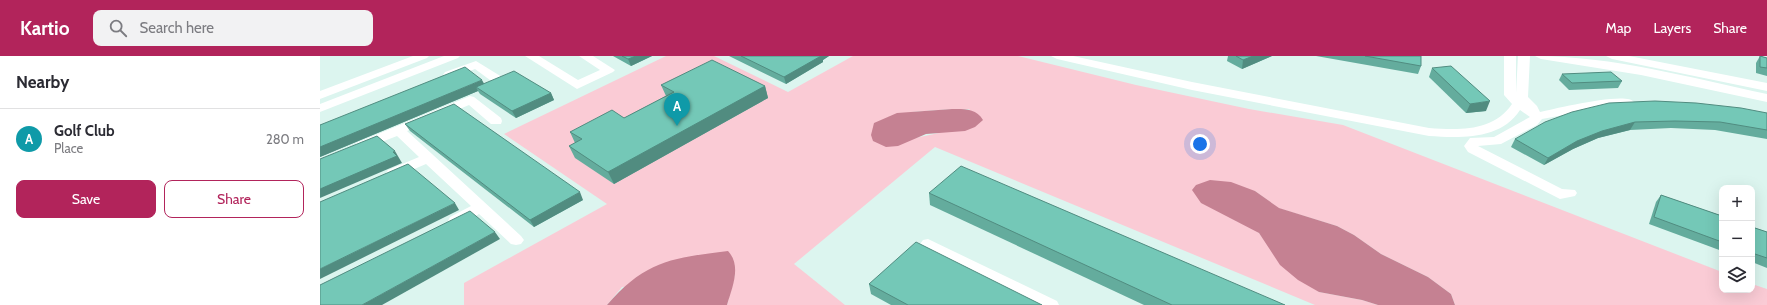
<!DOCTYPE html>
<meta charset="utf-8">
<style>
:root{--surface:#fff;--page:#f2f2f3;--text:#2b2b33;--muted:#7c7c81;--line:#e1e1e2;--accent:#b2245b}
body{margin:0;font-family:Cabin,sans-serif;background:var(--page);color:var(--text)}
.controls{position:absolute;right:12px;bottom:12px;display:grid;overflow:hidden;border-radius:8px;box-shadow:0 4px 16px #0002}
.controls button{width:36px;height:36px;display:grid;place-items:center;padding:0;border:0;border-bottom:1px solid var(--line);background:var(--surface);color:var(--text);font:20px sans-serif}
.you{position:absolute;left:880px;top:88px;width:14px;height:14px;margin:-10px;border:3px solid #fff;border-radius:50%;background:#1a73e8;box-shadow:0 0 0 6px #1a73e833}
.badge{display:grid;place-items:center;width:26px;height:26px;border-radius:50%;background:var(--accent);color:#fff;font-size:13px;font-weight:700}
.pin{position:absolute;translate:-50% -33px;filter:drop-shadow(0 1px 2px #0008)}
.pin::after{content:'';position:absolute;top:21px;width:14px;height:12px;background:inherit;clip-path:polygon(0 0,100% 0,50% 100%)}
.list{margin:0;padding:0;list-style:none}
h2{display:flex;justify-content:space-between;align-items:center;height:52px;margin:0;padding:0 16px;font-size:17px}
h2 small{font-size:13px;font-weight:400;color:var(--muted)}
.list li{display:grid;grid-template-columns:26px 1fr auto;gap:12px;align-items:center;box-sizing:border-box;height:60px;padding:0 16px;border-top:1px solid var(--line)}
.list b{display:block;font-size:15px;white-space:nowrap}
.list p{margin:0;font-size:13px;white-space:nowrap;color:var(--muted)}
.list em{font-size:13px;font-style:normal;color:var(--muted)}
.actions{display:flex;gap:8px;padding:12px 16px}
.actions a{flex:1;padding:9px 0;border:1px solid var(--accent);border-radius:8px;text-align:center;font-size:14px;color:var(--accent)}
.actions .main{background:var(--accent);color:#fff}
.icon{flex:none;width:22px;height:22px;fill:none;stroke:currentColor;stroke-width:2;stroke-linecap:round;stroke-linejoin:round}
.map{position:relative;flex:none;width:1447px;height:249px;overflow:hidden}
header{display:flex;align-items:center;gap:24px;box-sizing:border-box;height:56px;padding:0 20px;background:var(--accent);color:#fff}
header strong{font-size:19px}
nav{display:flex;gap:22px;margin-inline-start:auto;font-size:14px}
.search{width:280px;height:36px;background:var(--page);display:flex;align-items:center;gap:10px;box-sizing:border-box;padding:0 14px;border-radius:8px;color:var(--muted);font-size:15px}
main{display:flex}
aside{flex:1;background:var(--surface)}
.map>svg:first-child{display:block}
.green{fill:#facbd5;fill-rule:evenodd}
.water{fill:#c58192}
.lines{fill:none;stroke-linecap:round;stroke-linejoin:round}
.minor{fill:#fff;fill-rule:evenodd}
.wall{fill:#64ac9d}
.shaded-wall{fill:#518c80}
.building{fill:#74c8b7;stroke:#518c80}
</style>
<header>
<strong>Kartio</strong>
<div class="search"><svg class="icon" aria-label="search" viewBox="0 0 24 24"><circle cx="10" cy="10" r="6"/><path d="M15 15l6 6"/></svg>Search here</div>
<nav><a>Map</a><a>Layers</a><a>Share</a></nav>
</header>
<main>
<aside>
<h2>Nearby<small></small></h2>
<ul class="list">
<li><span class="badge" style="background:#0f9aa8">A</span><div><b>Golf Club</b><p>Place</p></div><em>280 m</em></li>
</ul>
<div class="actions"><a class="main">Save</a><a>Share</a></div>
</aside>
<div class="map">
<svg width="1447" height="249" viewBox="0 0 1447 249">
<rect width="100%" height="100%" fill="#dcf5ef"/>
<path class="green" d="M 346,0 L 394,0 L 468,36 L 533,0 L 698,0 L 816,29 L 929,53 L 1023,69 L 1402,216 L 1402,234 L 1432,234 L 1432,228 L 1447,233 L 1447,249 L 1135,249 L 1131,238 L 1108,221 L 1061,198 L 1034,179 L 1017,170 L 958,152 L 935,135 L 916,165 L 926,168 L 939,177 L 947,188 L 999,236 L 1042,244 L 1058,249 L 995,249 L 615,91 L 474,208 L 525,249 L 407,249 L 415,218 L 302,231 L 287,249 L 144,249 L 144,227 L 287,148 L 184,78 ZM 632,53 L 650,53 L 619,77 L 595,82 L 592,56 Z"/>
<g class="water">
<path d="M 632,53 C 644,53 656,52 663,64 L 655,71 L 645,75 L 606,78 L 578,90 L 566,91 L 553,85 L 551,79 L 554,67 L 577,57 Z"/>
<polygon points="890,124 911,126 935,135 959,152 1017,170 1034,179 1061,198 1108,221 1131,238 1135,249 1058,249 1042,244 999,236 978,224 960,209 939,177 881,147 872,134 876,129"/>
<path d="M 408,195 C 422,210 412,232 407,249 L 287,249 C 326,204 353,202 408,195 Z"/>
</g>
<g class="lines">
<g class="minor">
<polygon points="93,0 109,0 107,2 0,43 0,35"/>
<polygon points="124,0 140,0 138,2 0,56 0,48"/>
<polygon points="205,0 219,0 258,24 280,14 259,0 273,0 295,14 293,16 257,33"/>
<path d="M 731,0 L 753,0 L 872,26 L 1109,72 C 1139,74 1173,76 1192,48 L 1184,39 L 1184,0 L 1196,0 L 1196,37 L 1198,0 L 1210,0 L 1208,41 L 1217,50 L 1220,56 C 1234,53 1307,35 1314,46 L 1308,50 L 1287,51 L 1222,63 L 1217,69 L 1181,88 L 1158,90 L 1242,133 L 1255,134 L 1257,137 L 1255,140 L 1240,143 L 1148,96 L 1144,90 L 1150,82 L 1174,81 L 1210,61 L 1200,54 C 1181,84 1140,82 1109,80 L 872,34 L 737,3 Z"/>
<path d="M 1215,0 C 1293,0 1371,22 1447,38 L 1447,46 L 1321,19 L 1221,3 Z"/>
<polygon points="1286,0 1309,0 1447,27 1447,35 1292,3"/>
<polygon points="156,5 182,21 184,24 182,27 174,27 155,13 129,23 123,19 125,16"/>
<path d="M 150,40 L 154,41 L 181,62 L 182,65 L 181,68 L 171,68 L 149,49 L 87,75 L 201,180 L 204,184 L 201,188 L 196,189 L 191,188 L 159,158 C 150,163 140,172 130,169 L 128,165 L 130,161 L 151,150 L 106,108 L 78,120 L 68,120 L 66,117 L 68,114 L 99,101 L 77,80 L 41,94 L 36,93 L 34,90 L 36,87 Z"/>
<polygon points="608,183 737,245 739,249 716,249 603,192 600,188 603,184"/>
</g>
</g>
<g class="wall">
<polygon points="293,0 332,0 311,10"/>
<polygon points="409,0 509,0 503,4 503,6 466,28"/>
<polygon points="908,0 952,0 922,13 907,5"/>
<polygon points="996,0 1101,0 1101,10 1098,18"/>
<polygon points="1440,0 1447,2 1447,20 1436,17 1436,7"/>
<polygon points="1112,12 1166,55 1146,57 1109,21"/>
<polygon points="1242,18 1302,25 1298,32 1249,34 1239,24"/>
<polygon points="164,28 231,37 234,44 196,62 160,38 158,35 0,101 0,69"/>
<polygon points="341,29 445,30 448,42 294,128 255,102 249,90 255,87 250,76 304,62 346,40"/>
<polygon points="1335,45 1447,57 1447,83 1395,74 1351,72 1310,74 1278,82 1253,93 1224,109 1191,91 1195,83"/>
<polygon points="85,68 263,144 214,171 90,75"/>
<polygon points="609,137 965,249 824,249 610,149"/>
<polygon points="1341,139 1402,160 1402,195 1329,168 1336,146"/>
<polygon points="1432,171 1447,176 1447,212 1432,206"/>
<polygon points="549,228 722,249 571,249 551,238"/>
</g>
<g class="shaded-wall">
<polygon points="316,0 332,0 311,10 308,3"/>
<polygon points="499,0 509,0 503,4 503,6 466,28 464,21"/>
<polygon points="933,0 952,0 922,13 923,4"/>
<polygon points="162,24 166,31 156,31 158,35 0,101 0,91"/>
<polygon points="445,30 448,42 294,128 288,116"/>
<polygon points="231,37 234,44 196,62 192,55"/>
<polygon points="1170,45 1166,55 1146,57 1150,48"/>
<polygon points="1315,66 1310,74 1278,82 1253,93 1224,109 1228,102 1257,85 1282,75"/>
<polygon points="75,95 82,107 0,142 0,133"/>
<polygon points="260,136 263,144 214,171 210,164"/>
<polygon points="135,147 139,154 0,223 0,213"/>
<polygon points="175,176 180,183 62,249 42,249"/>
</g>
<g class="building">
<polygon points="302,0 316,0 308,3"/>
<polygon points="421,0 501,0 464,21"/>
<polygon points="916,0 933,0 923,4"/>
<polygon points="1045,0 1101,0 1101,10"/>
<polygon points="1440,0 1447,2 1447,12 1440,11"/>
<polygon points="392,4 445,30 288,116 249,90 262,83 250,76 292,54 304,62 354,36 341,29"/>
<polygon points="1131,10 1170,45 1150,48 1112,12"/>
<polygon points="145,11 162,24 0,91 0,69"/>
<polygon points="194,15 231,37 192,55 156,31"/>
<polygon points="1291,16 1302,25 1252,27 1242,18"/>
<polygon points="1335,45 1376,47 1421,52 1447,57 1447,74 1400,66 1355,65 1315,66 1282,75 1257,85 1228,102 1195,83 1225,66 1252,56 1289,47"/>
<polygon points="134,48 260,136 210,164 85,68"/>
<polygon points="57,80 75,95 73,96 77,100 0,133 0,103"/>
<polygon points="88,108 135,147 0,213 0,146"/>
<polygon points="641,110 965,249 852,249 609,137"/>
<polygon points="1341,139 1402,160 1402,186 1334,161"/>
<polygon points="150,155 175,176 42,249 0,249 0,229"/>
<polygon points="1432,171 1447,176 1447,202 1432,197"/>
<polygon points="596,186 722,249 588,249 549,228"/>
</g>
</svg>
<div class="controls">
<button>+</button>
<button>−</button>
<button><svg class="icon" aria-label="layers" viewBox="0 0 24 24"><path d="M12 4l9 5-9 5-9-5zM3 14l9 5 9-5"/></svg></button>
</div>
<div class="you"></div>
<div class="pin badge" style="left:357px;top:70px;background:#0f9aa8">A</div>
</div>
</main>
